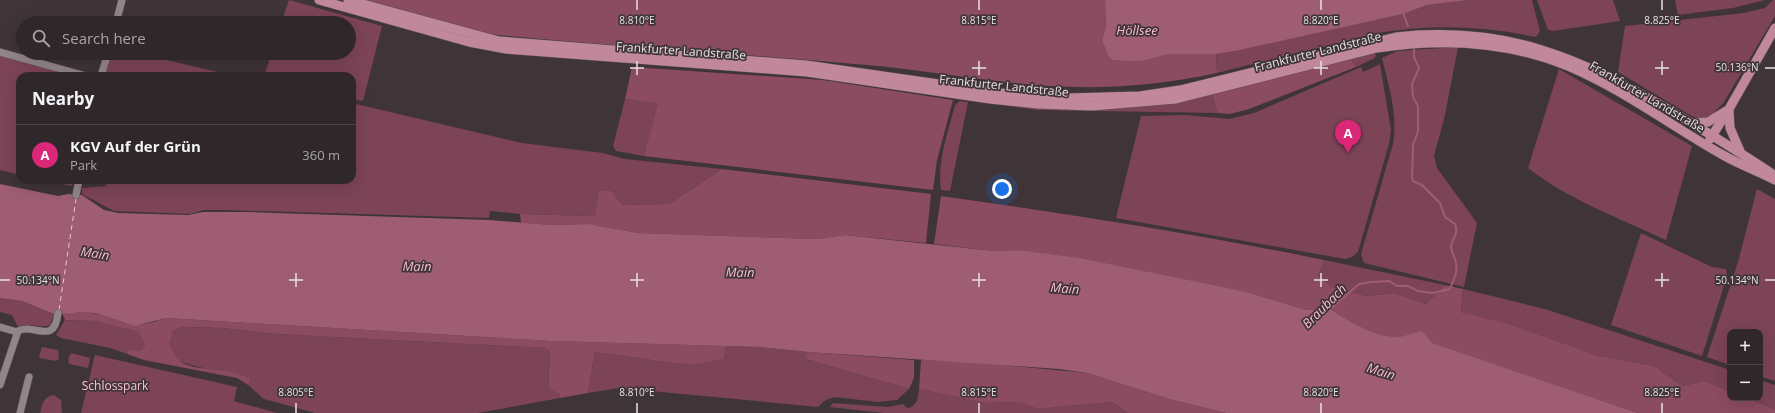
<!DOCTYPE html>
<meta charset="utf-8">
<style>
:root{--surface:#2f2729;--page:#372f31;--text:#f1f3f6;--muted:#a7a5a8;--line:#4a4446;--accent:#db2777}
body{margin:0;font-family:"Open Sans",sans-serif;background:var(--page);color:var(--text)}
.controls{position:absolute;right:12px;bottom:12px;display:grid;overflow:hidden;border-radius:8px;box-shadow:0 4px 16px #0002}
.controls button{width:36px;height:36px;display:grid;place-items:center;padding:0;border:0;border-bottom:1px solid var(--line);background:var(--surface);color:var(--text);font:20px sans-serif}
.you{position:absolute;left:1002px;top:189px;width:14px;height:14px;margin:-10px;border:3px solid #fff;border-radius:50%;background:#1a73e8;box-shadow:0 0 0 6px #1a73e833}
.badge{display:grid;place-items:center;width:26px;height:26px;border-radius:50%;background:var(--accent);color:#fff;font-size:13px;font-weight:700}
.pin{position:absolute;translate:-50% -33px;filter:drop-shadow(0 1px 2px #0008)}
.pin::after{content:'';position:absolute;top:21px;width:14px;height:12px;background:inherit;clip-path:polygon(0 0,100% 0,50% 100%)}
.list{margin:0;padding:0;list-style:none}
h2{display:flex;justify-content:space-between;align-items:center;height:52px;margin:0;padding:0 16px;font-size:17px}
h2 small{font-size:13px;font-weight:400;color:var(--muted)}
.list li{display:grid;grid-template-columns:26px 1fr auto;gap:12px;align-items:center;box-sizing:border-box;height:60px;padding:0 16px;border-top:1px solid var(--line)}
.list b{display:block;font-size:15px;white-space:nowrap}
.list p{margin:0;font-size:13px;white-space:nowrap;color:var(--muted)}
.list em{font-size:13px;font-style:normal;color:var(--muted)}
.icon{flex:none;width:22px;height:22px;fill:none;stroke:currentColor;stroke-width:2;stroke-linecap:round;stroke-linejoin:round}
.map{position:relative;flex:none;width:1775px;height:413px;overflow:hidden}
.search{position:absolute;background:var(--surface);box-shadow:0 4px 16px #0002;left:16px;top:16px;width:340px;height:44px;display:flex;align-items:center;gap:10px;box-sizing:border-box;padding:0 14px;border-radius:22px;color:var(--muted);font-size:15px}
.panel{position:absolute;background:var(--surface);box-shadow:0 4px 16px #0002;left:16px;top:72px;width:340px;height:112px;border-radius:12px}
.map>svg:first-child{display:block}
.green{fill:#7c4456}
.forest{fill:#8b4b61}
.water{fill:#9e5d72}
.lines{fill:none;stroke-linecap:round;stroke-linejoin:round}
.stream{stroke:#9e5d72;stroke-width:2}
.ferry{stroke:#f8bdce;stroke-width:1;stroke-dasharray:5 4;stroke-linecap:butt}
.minor-casing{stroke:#5c5355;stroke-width:8}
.major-casing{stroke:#5c5355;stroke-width:10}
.minor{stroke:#928589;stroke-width:7}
.major{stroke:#c1879a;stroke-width:9}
.ticks{fill:none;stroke:#e8e1e3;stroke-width:1.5}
.labels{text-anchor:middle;stroke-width:3.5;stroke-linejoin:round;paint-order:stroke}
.street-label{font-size:12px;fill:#e8e1e3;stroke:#3f3437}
.park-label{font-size:12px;fill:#fcc0d2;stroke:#3f3437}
.water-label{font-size:13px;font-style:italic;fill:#f8bdce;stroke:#3f3437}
.ticks-label{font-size:10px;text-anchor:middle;fill:#e8e1e3;stroke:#3f3437;stroke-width:3.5;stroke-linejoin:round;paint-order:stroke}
</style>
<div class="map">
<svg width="1775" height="413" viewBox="0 0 1775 413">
<rect width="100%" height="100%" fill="#3f3437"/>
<g class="green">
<polygon points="289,0 382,26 363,101 352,99 352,76 264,76 272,53 349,53 349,23 281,23"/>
<path d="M 1469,0 L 1532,0 L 1540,31 L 1536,37 C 1483,26 1431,24 1378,33 L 1217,73 L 1216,54 L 1403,14 L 1427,5 Z"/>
<polygon points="1537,0 1613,0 1620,21 1553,31 1548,30"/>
<polygon points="1675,0 1765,0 1733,8 1678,15"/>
<path d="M 1773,0 L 1775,0 L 1775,16 L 1724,102 C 1715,112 1709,121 1695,118 L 1618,72 L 1625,26 L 1744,13 L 1765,8 Z"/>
<path d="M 1458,47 L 1445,115 L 1434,156 L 1437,168 L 1477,223 L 1464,287 L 1364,263 L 1361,254 L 1393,144 C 1398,114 1389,87 1382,58 L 1397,51 Z"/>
<polygon points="0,51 97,76 20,76 20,175 0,170"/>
<polygon points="1373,52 1376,55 1375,58 1356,67 1350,58"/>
<polygon points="110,53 136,53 235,76 104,76"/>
<polygon points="1380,64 1391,130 1389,144 1358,252 1352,257 1345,259 1116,218 1141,116 1186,115 1229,119 1254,113 1361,67 1363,72"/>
<path d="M 1559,69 L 1692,146 L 1666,240 C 1619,218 1569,200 1528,168 Z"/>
<polygon points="1212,93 1217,113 1037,110 968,100"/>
<polygon points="625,99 659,104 644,156 616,151 613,146"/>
<path d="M 960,101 L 968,102 L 950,191 L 941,190 C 937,161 948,133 955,105 Z"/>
<polygon points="352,103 522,143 603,153 625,159 722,169 669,204 622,205 612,191 595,216 520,214 490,211 489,218 226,210 204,210 190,214 114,211 82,194 82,188 107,186 102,180 352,180"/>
<polygon points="44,180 74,180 72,186"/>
<polygon points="1757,189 1775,199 1775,381 1760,376 1760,332 1730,332 1730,365 1707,357 1738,262"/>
<polygon points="1641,233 1712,267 1726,269 1727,276 1702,356 1611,325"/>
<polygon points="1324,260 1445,285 1426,304 1394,293 1368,296 1337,290 1318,276"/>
<polygon points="1463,289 1545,309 1730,370 1730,391 1704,381 1683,386 1654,366 1596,355 1461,312"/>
<path d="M 0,298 L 22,301 L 54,314 L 50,325 C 40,329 29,322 18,327 L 12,315 L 0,312 Z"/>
<polygon points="65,320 94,321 138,332 145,345 140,351 129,349 127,354 110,348 61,338 56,335"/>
<polygon points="182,327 221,328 276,334 545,348 550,351 548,388 560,395 560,398 478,413 315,413 264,399 248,385 251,380 191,365 179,361 168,344 173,331"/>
<polygon points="726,346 760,347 808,352 805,359 909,389 897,400 878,402 834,397 824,401 818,407 619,388 588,393 595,352 673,363 724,359"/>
<polygon points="42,347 58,350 59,359 55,361 40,358 39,356"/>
<path d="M 71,353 L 90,358 L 88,368 L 69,364 C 68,358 68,358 71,353 Z"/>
<polygon points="95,355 237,387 234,401 277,413 81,413"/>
<polygon points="1760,380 1775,385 1775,409 1747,398 1760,398"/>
<polygon points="919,389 985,403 1020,402 1038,409 1112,402 1128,413 884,413 830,407 833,403 888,407 903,404 907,408 912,407 917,401"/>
<path d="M 54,395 L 61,400 L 62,413 L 40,413 C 42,404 44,396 54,395 Z"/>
</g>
<g class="forest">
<path d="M 366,0 L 1105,0 L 1106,26 L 1102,40 L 1108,56 L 1112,60 L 1147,60 L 1169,54 L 1216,54 L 1217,73 C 1171,83 1123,88 1076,87 C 1006,86 937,71 867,65 C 744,54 621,47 498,35 L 483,33 Z"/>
<polygon points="1350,58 1356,67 1249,109 1230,114 1217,113 1212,93"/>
<polygon points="632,67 823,80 953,100 937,160 933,190 644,156 658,104 625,99"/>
<polygon points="722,169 931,194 926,243 845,235 817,239 638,233 589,224 550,225 521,223 520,214 595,216 599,191 612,191 622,205 669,204"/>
<path d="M 941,196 C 1069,214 1197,234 1324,260 L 1318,276 L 1337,290 L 1368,296 L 1394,293 L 1426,304 L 1445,285 L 1463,289 L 1461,312 L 1507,324 L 1596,355 L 1654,366 L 1683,386 L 1704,381 L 1730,391 L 1730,398 L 1747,398 L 1775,409 L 1775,413 L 1638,413 L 1431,343 L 1422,331 C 1414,331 1406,337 1398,338 C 1379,339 1345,320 1330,308 L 1306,310 L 1247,292 L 1017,250 L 994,251 L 934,244 Z"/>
<path d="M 78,312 C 97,311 112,320 130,324 C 142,327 155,321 166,318 L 551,341 L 726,346 L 724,359 L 697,364 L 673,363 L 595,352 L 588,393 L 560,398 L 560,395 L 548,388 L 550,351 L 545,348 L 276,334 L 221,328 L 182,327 L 173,331 L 169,344 C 172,349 175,356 179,360 C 192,373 232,366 251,380 L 248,385 L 237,378 L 144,360 L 127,354 L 129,349 L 140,351 L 145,345 L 138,332 L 94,321 L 65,320 L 62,313 L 73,314 Z"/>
<polygon points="808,352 914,360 914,378 909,389 805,359"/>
<polygon points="921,360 962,361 1087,373 1169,399 1226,413 1128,413 1112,402 1038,409 1019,402 985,403 919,389"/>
</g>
<g class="water">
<polygon points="1105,0 1469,0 1427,5 1403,14 1239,50 1216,54 1169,54 1147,60 1134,61 1112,60 1108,56 1102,40 1106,26"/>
<path d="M 0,184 L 58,196 L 68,194 L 82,195 L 104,210 L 118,213 L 188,215 L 203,212 L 247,212 L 489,220 L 550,225 L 589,224 L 638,233 L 817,239 L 845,235 L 994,251 L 1017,250 L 1079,258 L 1247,292 L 1306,310 L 1330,308 C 1345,320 1379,339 1398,337 C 1406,337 1414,331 1422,331 L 1432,343 L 1638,413 L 1226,413 L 1169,399 L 1087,373 L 1059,369 L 808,352 L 760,347 L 551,341 L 166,318 L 135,326 L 95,313 L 78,312 L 73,314 L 55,313 L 54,314 L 22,301 L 0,298 Z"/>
</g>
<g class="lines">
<g class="stream">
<polyline points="1403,13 1408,26"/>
<path d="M 1329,310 L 1359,284 L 1371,282 L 1389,281 L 1397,286 L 1408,286 L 1418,291 L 1433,293 L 1450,289 C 1454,278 1459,271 1455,259 C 1454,255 1451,252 1451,247 C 1452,238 1459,234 1455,224 L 1445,217 L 1440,203 L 1422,185 L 1413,181 L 1412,178 L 1413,145 L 1418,131 L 1418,106 L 1413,97 L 1412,84 L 1419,68 L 1414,57 L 1414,49"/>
</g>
<polyline class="ferry" points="59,310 76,199"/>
<g class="minor-casing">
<g id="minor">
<polyline points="116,23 122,0"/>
<polyline points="0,52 86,76"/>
<polyline points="101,76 108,53"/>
<polyline points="76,195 79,180"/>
<polyline points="0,327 17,332"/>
<path d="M 0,385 L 18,331 C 34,322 54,347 58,313"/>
<polyline points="20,413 29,377"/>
</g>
</g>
<g class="major-casing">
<g id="major">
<path d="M 319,0 L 469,42 L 506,49 L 807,72 L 990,99 L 1038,104 L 1092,106 L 1176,99 L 1377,48 C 1442,38 1507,41 1568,66 C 1621,88 1673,127 1723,155 C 1740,165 1758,171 1775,180"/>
<path d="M 348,0 L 499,41 L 806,65 L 1001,93 L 1068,98 L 1140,96 L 1180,90 L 1396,37 C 1504,25 1579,57 1671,111 C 1705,131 1738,151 1771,173"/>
<polyline points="1729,110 1730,128 1740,151"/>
<polyline points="1692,123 1708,122 1726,111"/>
<polyline points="1710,139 1729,109 1775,28"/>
</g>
</g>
<use href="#minor" class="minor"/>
<use href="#major" class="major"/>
</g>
<path class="ticks" d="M 637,0 L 637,10M 979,0 L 979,10M 1321,0 L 1321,10M 1662,0 L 1662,10M 637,61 L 637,75M 979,61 L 979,75M 1321,61 L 1321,75M 1662,61 L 1662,75M 630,68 L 644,68M 972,68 L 986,68M 1314,68 L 1328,68M 1655,68 L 1669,68M 1765,68 L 1775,68M 296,273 L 296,287M 637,273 L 637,287M 979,273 L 979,287M 1321,273 L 1321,287M 1662,273 L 1662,287M 0,280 L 10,280M 289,280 L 303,280M 630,280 L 644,280M 972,280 L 986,280M 1314,280 L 1328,280M 1655,280 L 1669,280M 1765,280 L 1775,280M 296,403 L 296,413M 637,403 L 637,413M 979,403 L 979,413M 1321,403 L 1321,413M 1662,403 L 1662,413"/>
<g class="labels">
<g class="street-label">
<text transform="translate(681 51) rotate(4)" y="4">Frankfurter Landstraße</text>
<text transform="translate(1318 52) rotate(-14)" y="4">Frankfurter Landstraße</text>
<text transform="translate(1004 86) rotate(6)" y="4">Frankfurter Landstraße</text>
<text transform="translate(1647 97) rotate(30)" y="4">Frankfurter Landstraße</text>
</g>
<g class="park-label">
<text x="115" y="390">Schlosspark</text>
</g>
<g class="water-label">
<text x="1137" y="35">Höllsee</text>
<text transform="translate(95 253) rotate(9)" y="5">Main</text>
<text transform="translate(417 266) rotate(1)" y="5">Main</text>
<text transform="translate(740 272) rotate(1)" y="5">Main</text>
<text transform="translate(1065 288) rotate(5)" y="5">Main</text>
<text transform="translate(1324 306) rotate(-45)" y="5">Braubach</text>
<text transform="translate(1381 371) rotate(17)" y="5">Main</text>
</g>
</g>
<g class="ticks-label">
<text x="637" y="24">8.810°E</text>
<text x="979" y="24">8.815°E</text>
<text x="1321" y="24">8.820°E</text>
<text x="1662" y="24">8.825°E</text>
<text x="1737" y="71">50.136°N</text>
<text x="38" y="284">50.134°N</text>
<text x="1737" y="284">50.134°N</text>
<text x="296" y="396">8.805°E</text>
<text x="637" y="396">8.810°E</text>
<text x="979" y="396">8.815°E</text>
<text x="1321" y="396">8.820°E</text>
<text x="1662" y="396">8.825°E</text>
</g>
</svg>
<div class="controls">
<button>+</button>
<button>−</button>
</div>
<div class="you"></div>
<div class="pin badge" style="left:1348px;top:153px">A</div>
<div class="search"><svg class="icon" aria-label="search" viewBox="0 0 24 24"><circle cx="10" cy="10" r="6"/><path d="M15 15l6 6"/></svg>Search here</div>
<section class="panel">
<h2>Nearby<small></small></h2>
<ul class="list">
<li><span class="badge">A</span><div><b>KGV Auf der Grün</b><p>Park</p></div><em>360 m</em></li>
</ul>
</section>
</div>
